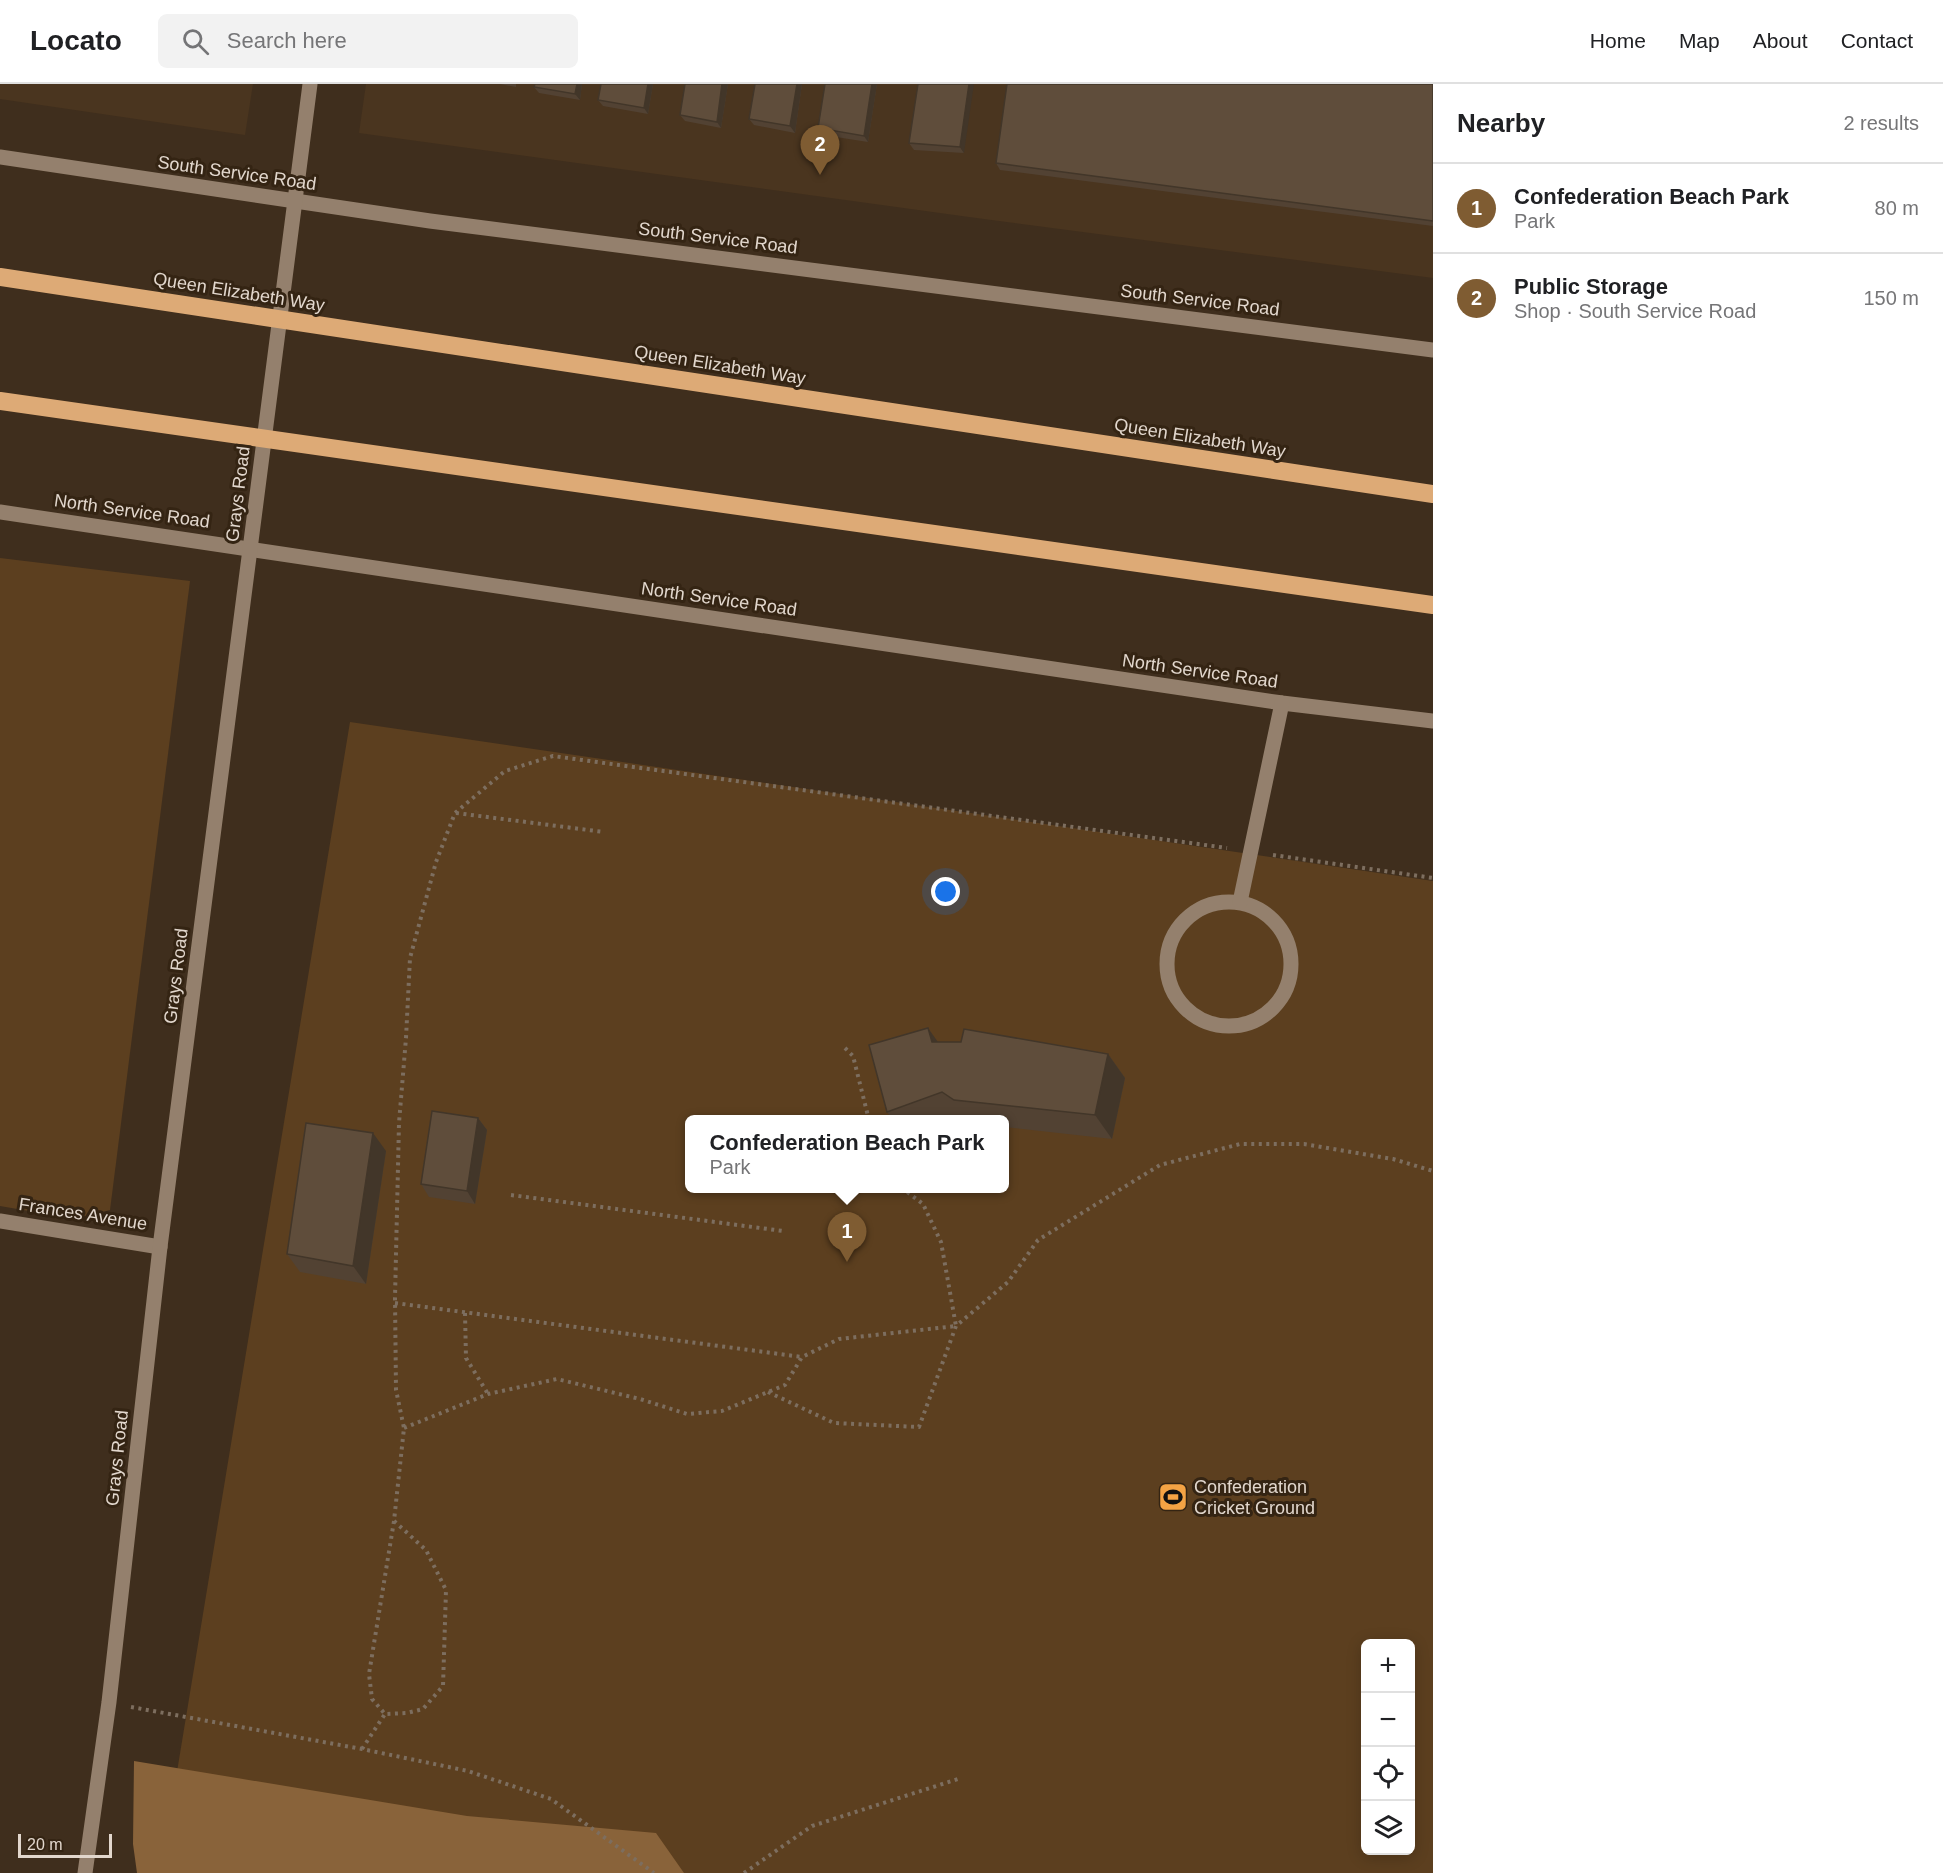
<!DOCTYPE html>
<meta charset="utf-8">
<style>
:root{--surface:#fff;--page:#f2f2f2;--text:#202124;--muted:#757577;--line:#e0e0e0;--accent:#7f5c32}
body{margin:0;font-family:Helvetica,sans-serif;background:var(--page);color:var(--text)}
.controls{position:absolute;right:18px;bottom:18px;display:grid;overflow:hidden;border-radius:9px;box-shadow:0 3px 15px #0003}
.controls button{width:54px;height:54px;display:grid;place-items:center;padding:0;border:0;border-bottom:2px solid var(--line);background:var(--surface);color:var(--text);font:30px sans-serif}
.scale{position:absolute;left:18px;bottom:15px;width:94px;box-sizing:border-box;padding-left:6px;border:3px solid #e2d7cd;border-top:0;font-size:16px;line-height:21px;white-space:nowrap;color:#e2d7cd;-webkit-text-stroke:4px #342413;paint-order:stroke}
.you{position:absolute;left:946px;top:808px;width:21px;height:21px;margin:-15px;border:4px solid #fff;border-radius:50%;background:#1a73e8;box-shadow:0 0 0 9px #1a73e833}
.badge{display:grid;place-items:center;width:39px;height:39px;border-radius:50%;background:var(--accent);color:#fff;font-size:20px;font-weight:700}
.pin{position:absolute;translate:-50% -50px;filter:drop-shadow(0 2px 3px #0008)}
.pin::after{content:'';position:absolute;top:32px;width:21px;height:18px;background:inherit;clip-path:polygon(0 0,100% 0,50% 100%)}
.popup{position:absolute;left:685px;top:1031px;width:324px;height:78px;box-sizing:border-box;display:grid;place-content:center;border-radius:9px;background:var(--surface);filter:drop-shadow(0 2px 4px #0005);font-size:20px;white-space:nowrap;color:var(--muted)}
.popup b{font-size:22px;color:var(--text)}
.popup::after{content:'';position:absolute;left:50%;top:100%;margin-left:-12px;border:12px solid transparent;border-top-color:var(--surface)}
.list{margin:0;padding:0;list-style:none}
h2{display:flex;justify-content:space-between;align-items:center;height:78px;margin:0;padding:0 24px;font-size:26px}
h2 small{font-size:20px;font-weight:400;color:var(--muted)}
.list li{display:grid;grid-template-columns:39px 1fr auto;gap:18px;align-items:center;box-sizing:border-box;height:90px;padding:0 24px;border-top:2px solid var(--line)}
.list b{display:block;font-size:22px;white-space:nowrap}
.list p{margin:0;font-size:20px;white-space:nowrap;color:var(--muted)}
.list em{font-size:20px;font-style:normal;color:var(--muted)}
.icon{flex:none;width:33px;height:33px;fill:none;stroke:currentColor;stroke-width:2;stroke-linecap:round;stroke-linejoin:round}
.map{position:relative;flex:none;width:1433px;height:1789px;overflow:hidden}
header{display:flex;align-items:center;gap:36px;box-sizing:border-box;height:84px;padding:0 30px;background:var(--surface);border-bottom:2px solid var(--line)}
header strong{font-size:28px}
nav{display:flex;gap:33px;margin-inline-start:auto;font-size:21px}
.search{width:420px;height:54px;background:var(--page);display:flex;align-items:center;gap:15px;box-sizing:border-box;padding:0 21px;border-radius:9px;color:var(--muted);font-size:22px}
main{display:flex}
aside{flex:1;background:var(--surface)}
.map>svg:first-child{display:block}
.built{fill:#4a351f}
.green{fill:#5c3f1f;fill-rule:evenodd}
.forest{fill:#89633a}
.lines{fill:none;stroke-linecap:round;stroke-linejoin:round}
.path{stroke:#7d6e5f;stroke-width:4;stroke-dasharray:3 4.5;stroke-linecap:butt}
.minor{stroke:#94806d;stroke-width:15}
.highway{stroke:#ddaa76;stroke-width:18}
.wall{fill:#524233}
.shaded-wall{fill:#423629}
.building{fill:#5f4d3b;stroke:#423629;stroke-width:1.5}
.labels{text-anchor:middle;stroke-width:6;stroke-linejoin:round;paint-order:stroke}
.street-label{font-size:18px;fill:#e2d7cd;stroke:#342413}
.poi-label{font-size:18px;fill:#e2d7cd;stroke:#342413;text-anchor:start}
</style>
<header>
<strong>Locato</strong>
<div class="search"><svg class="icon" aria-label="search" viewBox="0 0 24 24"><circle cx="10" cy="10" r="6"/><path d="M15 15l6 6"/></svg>Search here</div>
<nav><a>Home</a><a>Map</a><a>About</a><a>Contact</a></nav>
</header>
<main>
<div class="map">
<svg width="1433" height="1789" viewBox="0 0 1433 1789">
<rect width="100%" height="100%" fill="#3f2e1d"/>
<g class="built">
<polygon points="0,0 253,0 245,51 0,15"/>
<polygon points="366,0 1433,0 1433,194 969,133 359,49"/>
</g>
<g class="green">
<polygon points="0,474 190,497 110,1126 75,1135 0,1122"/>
<path d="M 350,638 L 1433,797 L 1433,1789 L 173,1789 L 173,1712 ZM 690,1036 L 1004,1036 L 1004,1104 L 690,1104 ZM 1366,1560 L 1410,1560 L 1410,1766 L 1366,1766 Z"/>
</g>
<polygon class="forest" points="134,1677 467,1732 656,1749 684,1789 137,1789 133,1760"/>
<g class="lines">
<g class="path">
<polyline points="456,729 604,748"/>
<polyline points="1273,771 1433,794"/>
<polyline points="845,964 853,972 869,1036"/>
<polyline points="511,1111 783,1147"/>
<polyline points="395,1219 802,1273"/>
<polyline points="465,1229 466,1274 488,1310"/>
<polyline points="768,1308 834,1339 919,1343 956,1242 1008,1198 1038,1156 1160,1081 1240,1060 1304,1060 1393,1075 1433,1087"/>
<polyline points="404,1344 488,1310 557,1295 640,1315 687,1330 722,1327 785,1301 802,1273 839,1255 956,1242 941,1158 923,1120 902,1104"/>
<polyline points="394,1437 426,1466 446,1506 443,1602 423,1625 407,1629 385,1630 372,1615 369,1590 394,1437 404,1344 396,1306 395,1214 399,1039 406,954 410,874 436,778 455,729 505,687 553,672 1227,764"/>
<polyline points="131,1623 362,1665 468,1687 551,1715 654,1789"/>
<polyline points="362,1665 385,1630"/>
<polyline points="744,1789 812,1742 958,1695"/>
</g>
<g class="minor">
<polyline points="0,73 430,137 1433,266"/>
<polyline points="0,428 1282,619 1433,637"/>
<circle cx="1229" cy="880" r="62"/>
<polyline points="1240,818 1282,619"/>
<polyline points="0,1137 160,1163"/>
<polyline points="85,1789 109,1618 160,1163 310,0"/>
</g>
<g class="highway">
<polyline points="0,193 1433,410"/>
<polyline points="0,317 1433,521"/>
</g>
</g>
<g class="wall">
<polygon points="500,0 516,0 516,3"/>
<polygon points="582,0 580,16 539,9 534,3"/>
<polygon points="653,0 648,30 603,22 598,16"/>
<polygon points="685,0 728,0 721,44 685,37 680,31"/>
<polygon points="802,0 795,49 754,41 749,35"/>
<polygon points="877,0 868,58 823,51 818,44"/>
<polygon points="918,0 964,69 914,66 909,59"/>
<polygon points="1433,0 1433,142 1000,86 996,79"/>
<polygon points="928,944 937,958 1108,970 1125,994 1112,1055 1005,1043 1005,1035 965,1035 958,1032 948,1035 892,1035 887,1028"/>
<polygon points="478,1034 487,1046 475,1120 429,1113 421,1100"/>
<polygon points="386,1067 366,1200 300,1188 287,1170"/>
</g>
<g class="shaded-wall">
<polygon points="577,0 582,0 580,16 575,10"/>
<polygon points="648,0 653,0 648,30 644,24"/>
<polygon points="722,0 728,0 721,44 717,38"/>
<polygon points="797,0 802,0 795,49 790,42"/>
<polygon points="872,0 877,0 868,58 864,52"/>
<polygon points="969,0 974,0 964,69 960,63"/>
<polygon points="928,944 945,968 932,958"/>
<polygon points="1108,970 1125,994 1112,1055 1095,1031"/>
<polygon points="478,1034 487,1046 475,1120 467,1107"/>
<polygon points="373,1049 386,1067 366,1200 353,1182"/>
</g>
<g class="building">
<polygon points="535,0 577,0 575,10 534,3"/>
<polygon points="601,0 648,0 644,24 598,16"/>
<polygon points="685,0 722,0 717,38 680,31"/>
<polygon points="755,0 797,0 790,42 749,35"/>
<polygon points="825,0 872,0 864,52 818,44"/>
<polygon points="918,0 969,0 960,63 909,59"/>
<polygon points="1007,0 1433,0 1433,137 996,79"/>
<polygon points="928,944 932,958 961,958 964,945 1108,970 1095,1031 954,1016 942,1008 887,1028 869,961"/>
<polygon points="432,1027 478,1034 467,1107 421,1100"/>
<polygon points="306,1039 373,1049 353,1182 287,1170"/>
</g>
<defs>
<g id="stadium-square" transform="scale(1.5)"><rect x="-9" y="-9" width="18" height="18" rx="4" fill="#f4a344" stroke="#342413"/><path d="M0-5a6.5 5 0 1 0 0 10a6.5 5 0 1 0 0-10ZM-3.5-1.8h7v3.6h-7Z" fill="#111"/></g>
</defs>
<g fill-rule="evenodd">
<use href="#stadium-square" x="1173" y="1413"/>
</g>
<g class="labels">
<g class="street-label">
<text transform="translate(237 89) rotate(8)" y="6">South Service Road</text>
<text transform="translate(718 154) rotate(7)" y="6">South Service Road</text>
<text transform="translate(239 208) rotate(9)" y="6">Queen Elizabeth Way</text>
<text transform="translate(1200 216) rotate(7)" y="6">South Service Road</text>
<text transform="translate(720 281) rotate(9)" y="6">Queen Elizabeth Way</text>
<text transform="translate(1200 354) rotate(9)" y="6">Queen Elizabeth Way</text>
<text transform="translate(238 410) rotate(-83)" y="6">Grays Road</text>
<text transform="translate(132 427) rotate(8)" y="6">North Service Road</text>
<text transform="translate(719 515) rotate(8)" y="6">North Service Road</text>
<text transform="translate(1200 587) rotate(8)" y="6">North Service Road</text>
<text transform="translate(176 892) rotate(-83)" y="6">Grays Road</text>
<text transform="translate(83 1130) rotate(9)" y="6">Frances Avenue</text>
<text transform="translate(117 1374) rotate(-84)" y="6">Grays Road</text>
</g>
<g class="poi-label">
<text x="1194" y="1409">Confederation<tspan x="1194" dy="21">Cricket Ground</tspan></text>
</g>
</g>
</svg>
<div class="controls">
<button>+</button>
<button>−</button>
<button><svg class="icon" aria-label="locate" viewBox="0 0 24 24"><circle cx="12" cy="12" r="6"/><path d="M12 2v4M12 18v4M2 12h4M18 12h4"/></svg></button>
<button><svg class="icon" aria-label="layers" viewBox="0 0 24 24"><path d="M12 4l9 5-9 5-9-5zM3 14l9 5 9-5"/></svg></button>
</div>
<div class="scale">20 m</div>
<div class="you"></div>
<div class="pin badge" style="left:847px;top:1178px">1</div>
<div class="popup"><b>Confederation Beach Park</b>Park</div>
<div class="pin badge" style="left:820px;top:91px">2</div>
</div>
<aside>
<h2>Nearby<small>2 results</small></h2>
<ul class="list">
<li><span class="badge">1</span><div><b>Confederation Beach Park</b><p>Park</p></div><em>80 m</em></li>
<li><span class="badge">2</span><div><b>Public Storage</b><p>Shop · South Service Road</p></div><em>150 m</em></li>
</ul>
</aside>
</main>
